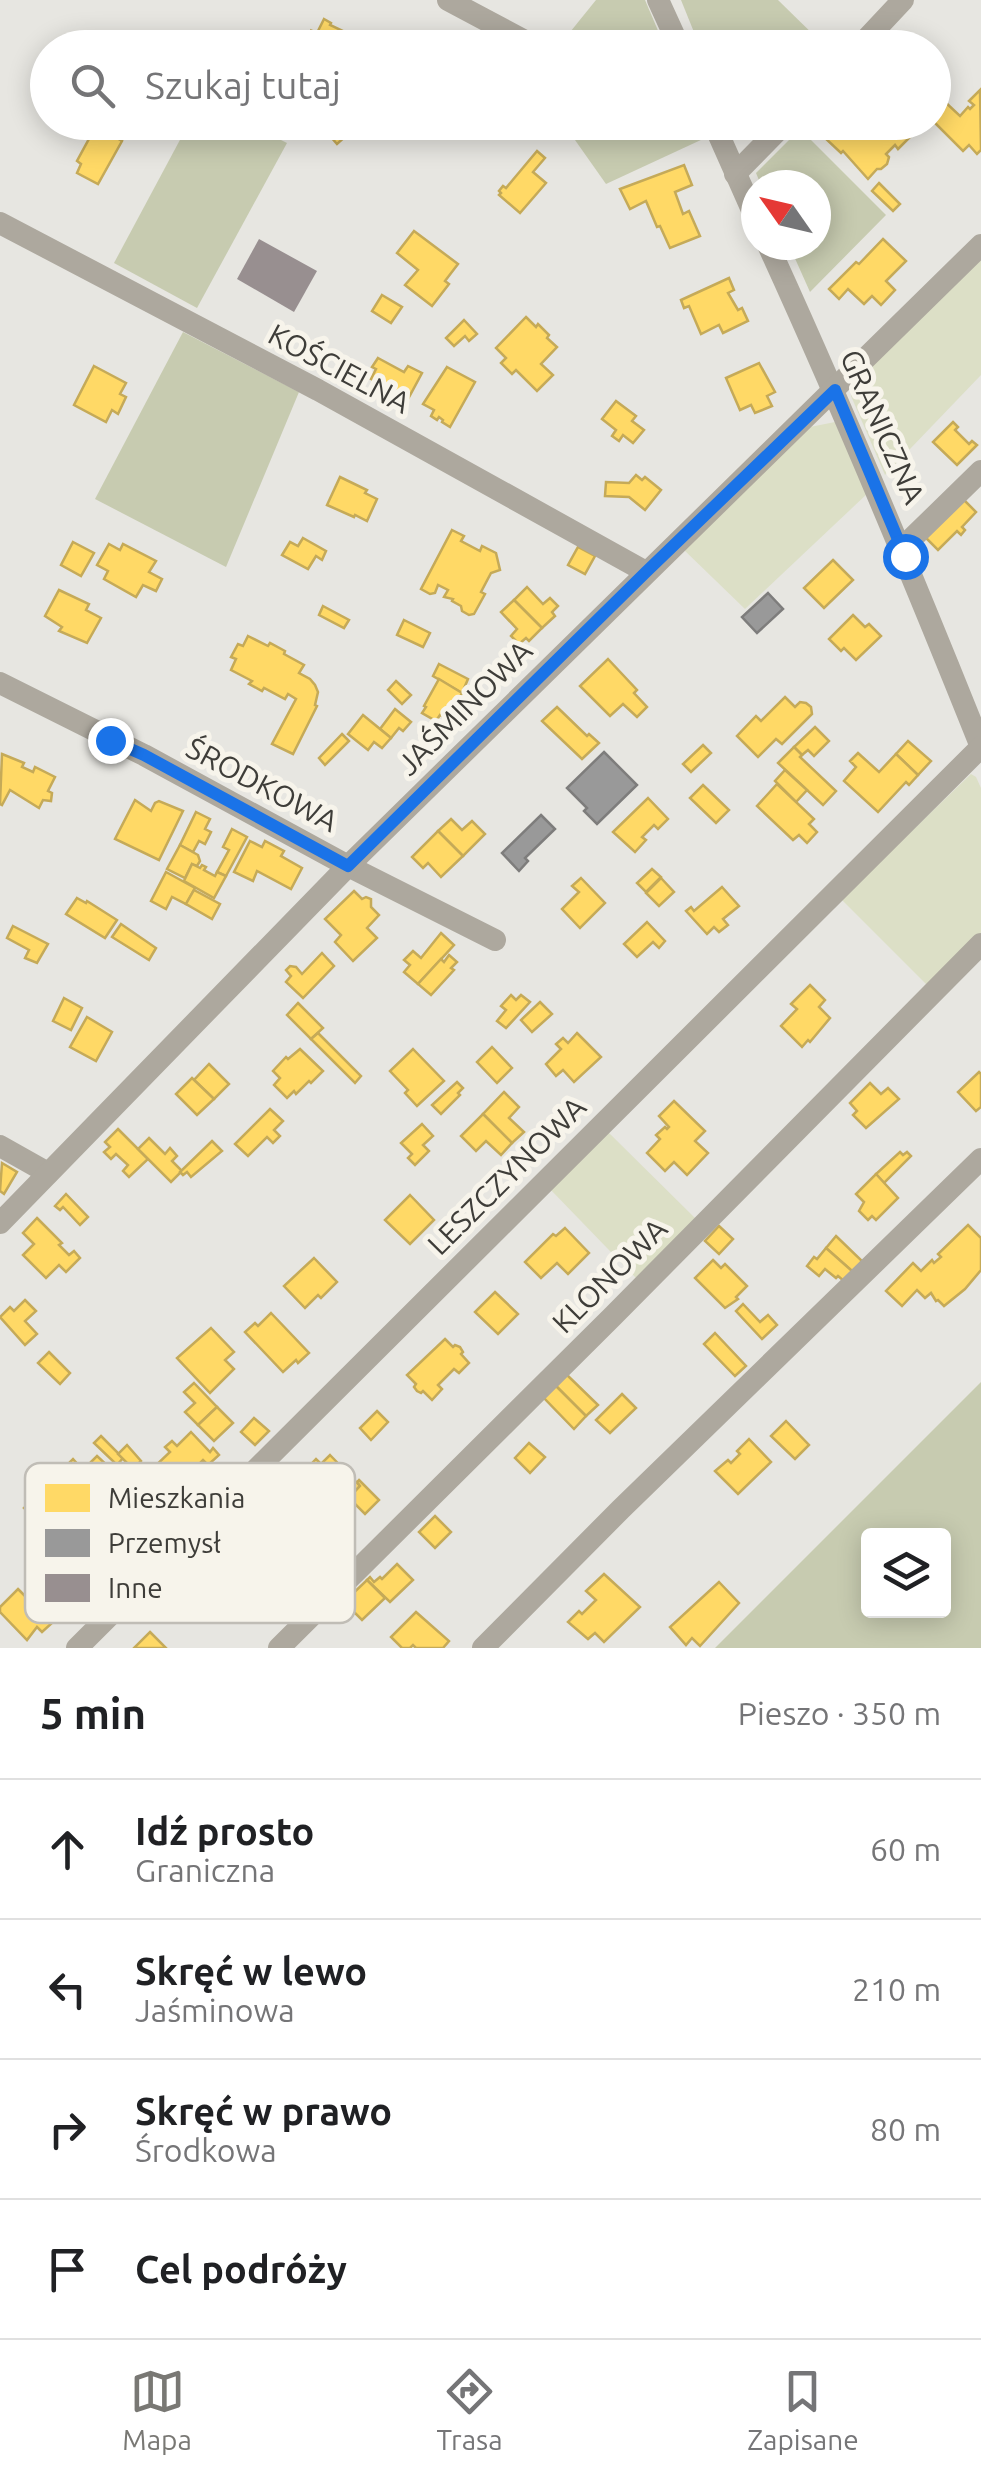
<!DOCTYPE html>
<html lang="pl">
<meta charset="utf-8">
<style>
:root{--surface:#fff;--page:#f6f6f6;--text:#202124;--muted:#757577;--line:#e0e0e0;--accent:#797874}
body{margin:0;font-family:Ubuntu,sans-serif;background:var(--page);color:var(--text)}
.controls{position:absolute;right:30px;bottom:30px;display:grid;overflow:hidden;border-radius:10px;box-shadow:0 5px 25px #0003}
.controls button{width:90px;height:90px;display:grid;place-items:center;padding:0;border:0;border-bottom:2px solid var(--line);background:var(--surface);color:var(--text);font:50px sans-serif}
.compass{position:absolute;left:741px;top:170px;width:90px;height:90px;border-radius:50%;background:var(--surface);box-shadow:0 5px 25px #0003;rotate:304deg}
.stop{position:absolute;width:30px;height:30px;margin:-22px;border:8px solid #1a73e8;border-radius:50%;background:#fff}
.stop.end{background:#1a73e8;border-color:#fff;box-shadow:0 2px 10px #0008}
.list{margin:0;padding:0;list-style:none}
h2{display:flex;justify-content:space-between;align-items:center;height:130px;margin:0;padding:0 40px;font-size:42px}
h2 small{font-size:32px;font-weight:400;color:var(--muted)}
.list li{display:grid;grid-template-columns:65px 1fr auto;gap:30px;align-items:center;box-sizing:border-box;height:140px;padding:0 40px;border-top:2px solid var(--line)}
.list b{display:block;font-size:38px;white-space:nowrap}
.list p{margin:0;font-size:32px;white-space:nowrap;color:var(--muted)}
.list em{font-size:32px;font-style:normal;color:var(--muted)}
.icon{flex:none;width:55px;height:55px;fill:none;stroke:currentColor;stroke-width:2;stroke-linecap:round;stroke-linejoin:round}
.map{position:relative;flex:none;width:981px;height:1648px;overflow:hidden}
.search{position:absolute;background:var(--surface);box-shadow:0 5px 25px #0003;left:30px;right:30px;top:30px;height:110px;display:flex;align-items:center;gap:25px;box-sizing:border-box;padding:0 35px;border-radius:55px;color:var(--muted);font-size:38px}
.sheet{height:690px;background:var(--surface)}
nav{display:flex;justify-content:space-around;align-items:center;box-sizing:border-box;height:140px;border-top:2px solid var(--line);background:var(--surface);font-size:28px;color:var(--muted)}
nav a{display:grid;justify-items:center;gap:5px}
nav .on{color:var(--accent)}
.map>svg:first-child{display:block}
.green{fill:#dcdfc6}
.forest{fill:#c7cbb0;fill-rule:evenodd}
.homes{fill:#ffd966;stroke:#c5aa58;stroke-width:2.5}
.industry{fill:#999;stroke:#7e7d7c;stroke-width:2.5}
.building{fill:#988f90}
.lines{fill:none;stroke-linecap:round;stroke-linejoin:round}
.street{stroke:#ada89e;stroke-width:22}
.route{stroke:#1a73e8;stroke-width:12}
.labels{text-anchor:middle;stroke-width:10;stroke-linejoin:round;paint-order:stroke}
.street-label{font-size:30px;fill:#3e3d39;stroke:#f7f4eb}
.key{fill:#f7f4eb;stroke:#c0bdb6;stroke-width:2.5}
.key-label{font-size:28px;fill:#3e3d39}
</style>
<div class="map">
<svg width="981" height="1648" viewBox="0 0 981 1648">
<rect width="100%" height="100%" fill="#e7e6e1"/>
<g class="green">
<polygon points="981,255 981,375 885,475 851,396 851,383"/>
<polygon points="835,422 868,493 745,609 683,549 810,427"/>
<polygon points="971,774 976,777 981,788 981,933 927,985 841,899"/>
<polygon points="608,1132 697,1220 638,1280 550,1189"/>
</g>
<g class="forest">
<polygon points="596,0 645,0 665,47 558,47"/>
<polygon points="681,0 778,0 826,47 700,47"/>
<polygon points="189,123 247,123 287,143 197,308 114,263"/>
<polygon points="563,123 696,123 703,139 606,184"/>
<polygon points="800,129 886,215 810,292 789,245 816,245 816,185 761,185 756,173"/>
<polygon points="183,332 299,392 226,567 95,499"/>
<path d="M 981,1382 L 981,1648 L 715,1648 ZM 868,1536 L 944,1536 L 944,1610 L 868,1610 Z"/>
</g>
<g class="homes">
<polygon points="324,19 331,23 330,25 364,41 363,43 369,46 371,43 369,46 372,48 303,48 306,47 313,34 312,31 317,33"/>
<polygon points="980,90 981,150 977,154 969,145 963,151 934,122 934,109 943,100 960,116 968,107 970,109 974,105 969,101"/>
<polygon points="318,122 353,122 357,126 337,144"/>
<polygon points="840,122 856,136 860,132 862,134 871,122 895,122 910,137 898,149 895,145 886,154 889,157 887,164 881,169 877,169 868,179 843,151 841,153 825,138"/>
<polygon points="96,126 122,141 98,184 77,173 81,164 77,161"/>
<polygon points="537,151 545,158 533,172 546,183 520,213 499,195 501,193 499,191 503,186 506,188"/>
<polygon points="684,165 692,185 675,192 683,214 689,211 700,236 670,248 660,226 657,227 646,201 630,209 620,189"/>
<polygon points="879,183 900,204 893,211 872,191"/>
<polygon points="414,231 458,264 445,281 449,284 432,306 405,285 418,270 397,253"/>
<polygon points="883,239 906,261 886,281 895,290 881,305 872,296 864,304 848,289 839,299 829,289 856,262 859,264"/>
<polygon points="729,278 734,290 728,293 738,310 742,308 748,321 723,333 719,325 701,334 689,306 684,308 681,300"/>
<polygon points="382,295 402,307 391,323 372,311"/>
<polygon points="526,317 536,327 538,324 549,335 547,338 557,347 541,364 553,375 537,391 516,370 512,374 501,363 506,358 496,348"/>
<polygon points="464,320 477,334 469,341 465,336 454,346 446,338"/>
<polygon points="378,358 404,372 408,366 422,373 408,399 371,379 376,369 372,367"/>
<polygon points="759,363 775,392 767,396 772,406 755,413 751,405 740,410 726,378"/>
<polygon points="94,366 126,383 120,394 126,397 118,414 112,410 106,422 74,405"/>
<polygon points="447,367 475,382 450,427 442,422 443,420 439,417 437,420 431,416 434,410 423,404"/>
<polygon points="616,401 636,416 632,421 644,430 633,443 623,435 619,441 612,436 616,430 602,419"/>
<polygon points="953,422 958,427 955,430 969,444 972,441 977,445 957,465 933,442"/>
<polygon points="636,475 642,480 645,477 661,490 645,510 629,497 605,496 606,482 629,483"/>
<polygon points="340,477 367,490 365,493 377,499 367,521 355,515 354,517 327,505"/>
<polygon points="963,499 976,512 962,527 965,530 961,535 957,531 938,550 925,537"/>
<polygon points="452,530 464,536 461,541 480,551 482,546 496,553 500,570 491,573 481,592 485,594 474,614 469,615 462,611 461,606 452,601 453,599 444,597 448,590 438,585 435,593 430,594 421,589"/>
<polygon points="303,538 326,551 322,560 316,556 308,569 282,555 290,542 298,546"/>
<polygon points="73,542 94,553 81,576 61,565"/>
<polygon points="109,544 120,550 123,544 156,561 149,572 162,579 156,591 143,585 136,597 104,579 108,571 97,565"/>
<polygon points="578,547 595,556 585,574 568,565"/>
<polygon points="833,560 853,580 824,608 804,588"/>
<polygon points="527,587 543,604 550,598 558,606 552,612 555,616 542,628 514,600"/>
<polygon points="59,590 89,604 86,610 101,618 87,643 59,631 62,627 45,616"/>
<polygon points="514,600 542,628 529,641 526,638 519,644 511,636 517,629 501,612"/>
<polygon points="323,606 349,620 344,628 319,615"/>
<polygon points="853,615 865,627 869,624 881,636 856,660 844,648 841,651 829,639"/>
<polygon points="404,620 430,633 423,647 397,635"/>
<polygon points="248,636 268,646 270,643 285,651 284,654 304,665 299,673 310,679 315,685 318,692 315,705 317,706 293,754 272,744 296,699 288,694 285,699 264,688 262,691 249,684 252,681 231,670 236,659 231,657 238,644 243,646"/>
<polygon points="608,659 637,690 634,693 647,707 637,717 623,704 610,716 580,686"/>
<polygon points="439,664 468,679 462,693 433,676"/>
<polygon points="439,679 462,693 447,719 440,715 436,721 422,713 426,707 424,706"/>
<polygon points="396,681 411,695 402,704 388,690"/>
<polygon points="785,697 795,707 800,702 806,703 811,707 812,714 782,744 776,739 758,757 737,736 756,716 761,721"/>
<polygon points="557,707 587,736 589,734 599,743 582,759 542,721"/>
<polygon points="395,709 411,722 403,731 399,728 391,738 380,729"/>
<polygon points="363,715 391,738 382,748 374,742 368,750 348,734"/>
<polygon points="815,727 829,741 814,756 808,750 802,755 794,747"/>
<polygon points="342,734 349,741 325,765 319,758"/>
<polygon points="908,741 931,761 918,775 896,754"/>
<polygon points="703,745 711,753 691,772 683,764"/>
<polygon points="794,747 802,755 800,757 836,791 823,805 778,763"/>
<polygon points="858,753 879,772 896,754 918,775 909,785 906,782 878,812 844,781 856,767 850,761"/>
<polygon points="2,754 24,763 22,767 33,772 35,767 55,777 48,791 52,793 51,801 43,800 39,808 10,790 2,805 0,804"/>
<polygon points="785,770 807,790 796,802 775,781"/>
<polygon points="777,784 814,819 809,824 817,832 807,843 799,835 793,840 757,806"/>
<polygon points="703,785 729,810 716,823 690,798"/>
<polygon points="648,798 668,819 658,829 654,825 642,837 646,840 635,852 613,832"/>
<polygon points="135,800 151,811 155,803 159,801 183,811 159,860 115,839"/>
<polygon points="196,812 210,819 205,829 211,832 205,844 199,841 193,852 180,845"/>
<polygon points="451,819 462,830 472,821 485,834 463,856 438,831"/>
<polygon points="232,829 247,837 226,876 217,872 229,850 223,847"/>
<polygon points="438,831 463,856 441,877 428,863 423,868 412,857"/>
<polygon points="250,841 262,847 265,841 284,851 281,856 302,868 291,889 257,871 253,881 234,872"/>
<polygon points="180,845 198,855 200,861 197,866 192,864 185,878 167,869"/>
<polygon points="192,864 200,868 202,865 206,867 204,870 215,876 217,872 226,876 214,898 184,881"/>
<polygon points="652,869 661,877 646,892 637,883"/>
<polygon points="166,872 195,888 186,904 172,897 166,909 151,901"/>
<polygon points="581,878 605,903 580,928 562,909 579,892 572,886"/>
<polygon points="661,878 674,892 659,906 646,893"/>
<polygon points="722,887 739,906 723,919 728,925 719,932 714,927 707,934 686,911 691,907 694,911"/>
<polygon points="194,890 220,904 212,919 186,904"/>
<polygon points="354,891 362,899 366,897 371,899 371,907 379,915 367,928 377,938 353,961 335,942 341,935 325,919"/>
<polygon points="77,898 86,903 87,901 117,920 105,938 66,914"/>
<polygon points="647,922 665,941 659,948 653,942 637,957 624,944"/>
<polygon points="121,924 156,948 149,960 112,937"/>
<polygon points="13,926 48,944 37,963 25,958 29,950 7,938"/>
<polygon points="441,933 454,945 418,984 404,972 410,965 404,960 413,951 421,958"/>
<polygon points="322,953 334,966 303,998 286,982 291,976 286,970 290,966 296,967 302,974"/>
<polygon points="449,955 457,962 451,968 454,970 431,995 418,984 441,959 444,962"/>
<polygon points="810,985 825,1000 819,1007 830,1018 810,1042 808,1040 802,1047 781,1026 797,1009 791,1004"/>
<polygon points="511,995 516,1000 521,995 530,1002 506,1028 497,1021 506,1010 501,1006"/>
<polygon points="64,998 82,1008 71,1030 53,1021"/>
<polygon points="540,1002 552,1014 532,1032 521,1020"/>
<polygon points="298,1003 323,1028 311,1039 287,1015"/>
<polygon points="87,1017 112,1032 96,1061 70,1047"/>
<polygon points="318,1033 361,1076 355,1083 311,1039"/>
<polygon points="577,1033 601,1057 574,1082 563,1070 556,1076 546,1064 561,1049 556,1044 563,1038 568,1043"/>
<polygon points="492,1047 512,1068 497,1083 477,1062"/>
<polygon points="300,1049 323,1071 311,1083 309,1081 296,1094 294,1091 287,1098 274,1085 280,1078 273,1071 286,1057 288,1059"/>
<polygon points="413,1049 444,1081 417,1106 405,1093 408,1090 390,1071"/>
<polygon points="209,1064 229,1084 214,1099 194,1080"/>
<polygon points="979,1072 981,1074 981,1107 976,1111 958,1092"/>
<polygon points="192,1078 214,1099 197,1115 176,1094"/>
<polygon points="457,1082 463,1088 458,1093 460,1095 441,1114 432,1105"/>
<polygon points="870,1083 881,1094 888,1088 899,1099 866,1128 853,1115 857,1111 850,1103"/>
<polygon points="504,1092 519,1107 509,1118 524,1132 512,1143 483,1114"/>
<polygon points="674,1101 705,1131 695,1141 708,1153 687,1175 674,1162 665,1171 647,1153 660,1139 656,1135 665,1127 667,1129 669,1127 659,1116"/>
<polygon points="270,1109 283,1121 274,1130 280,1136 273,1143 267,1137 248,1156 235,1144"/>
<polygon points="483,1114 512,1143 501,1155 486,1141 476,1151 461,1136"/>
<polygon points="422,1124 433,1136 423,1145 429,1151 415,1165 408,1158 412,1154 401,1143"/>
<polygon points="118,1129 148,1159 129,1177 123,1171 128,1165 116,1154 111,1159 104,1152 110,1147 105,1142"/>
<polygon points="149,1138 165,1154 170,1148 177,1156 172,1161 182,1171 171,1182 138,1149"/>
<polygon points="212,1141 222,1151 191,1177 187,1172 183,1175 180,1172"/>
<polygon points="900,1152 903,1155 907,1152 911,1156 884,1183 876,1174"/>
<polygon points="2,1163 17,1172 4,1194 0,1191"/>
<polygon points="876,1174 898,1198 876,1220 872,1216 868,1220 859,1211 864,1202 856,1194"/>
<polygon points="66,1194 88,1217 80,1225 63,1207 60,1210 55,1206"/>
<polygon points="410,1195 434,1220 410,1244 385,1220"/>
<polygon points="37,1218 62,1243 59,1245 69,1255 74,1251 80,1258 66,1272 59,1265 46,1278 23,1255 34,1244 23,1233"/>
<polygon points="968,1225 981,1238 981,1270 965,1289 944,1306 938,1300 936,1301 931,1293 925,1298 917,1290 902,1306 886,1291 913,1263 921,1271 932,1260 934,1263 941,1257 938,1254"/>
<polygon points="719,1226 733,1239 719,1254 705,1241"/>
<polygon points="565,1228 589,1253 568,1274 557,1263 541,1278 525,1262 553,1234 556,1236"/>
<polygon points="836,1236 862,1261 853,1272 826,1248"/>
<polygon points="826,1248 852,1271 844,1281 838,1276 836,1278 825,1269 819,1276 807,1266 814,1257 817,1259"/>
<polygon points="314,1258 337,1282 321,1298 318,1295 305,1308 284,1286"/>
<polygon points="713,1260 721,1268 725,1264 747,1286 736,1297 738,1299 725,1308 695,1278"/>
<polygon points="495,1292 518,1314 498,1334 475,1312"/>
<polygon points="25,1300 36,1311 25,1321 37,1334 25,1345 0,1317 10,1307 14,1311"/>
<polygon points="743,1304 760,1322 768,1315 777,1325 762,1339 736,1311"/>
<polygon points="271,1313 309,1353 298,1363 296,1360 283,1372 245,1332 255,1323 258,1326"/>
<polygon points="211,1328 234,1352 225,1360 234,1369 210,1393 177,1358"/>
<polygon points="715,1333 746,1366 735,1376 704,1344"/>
<polygon points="445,1339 453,1347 455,1345 460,1347 463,1352 461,1354 469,1363 459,1373 454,1369 438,1385 442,1389 432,1400 423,1391 421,1393 417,1391 414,1387 416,1384 407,1375"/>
<polygon points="49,1352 70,1373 60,1384 38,1363"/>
<polygon points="566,1374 598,1405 586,1416 555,1385"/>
<polygon points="194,1383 217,1407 198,1425 185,1412 195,1403 184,1392"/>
<polygon points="555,1385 586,1416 574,1429 543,1397"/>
<polygon points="622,1394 636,1408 610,1433 596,1420"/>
<polygon points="217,1407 233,1423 214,1441 198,1425"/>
<polygon points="377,1411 388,1422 371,1440 360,1428"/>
<polygon points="254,1418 269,1431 255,1445 241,1432"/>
<polygon points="786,1421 809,1445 795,1459 771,1436"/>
<polygon points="191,1432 210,1452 213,1448 219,1455 208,1465 203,1460 171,1492 151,1470 170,1452 165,1447 172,1441 177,1446"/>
<polygon points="101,1436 123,1458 117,1465 94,1443"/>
<polygon points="749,1439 771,1462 738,1494 715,1471 728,1460 731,1463 740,1454 737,1451"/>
<polygon points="529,1443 545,1457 530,1473 515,1458"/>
<polygon points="127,1445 141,1461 133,1469 118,1454"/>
<polygon points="330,1455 360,1486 325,1521 301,1500 300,1496 290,1486 316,1459 321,1464"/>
<polygon points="97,1456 111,1469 85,1495 61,1471 73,1459 83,1470"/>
<polygon points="58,1474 81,1497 55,1523 51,1520 44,1527 24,1508"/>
<polygon points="359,1480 379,1500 365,1514 349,1498 360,1486 357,1482"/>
<polygon points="435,1516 451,1532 435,1548 419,1532"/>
<polygon points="397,1564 413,1580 390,1602 367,1580 370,1577 374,1582 380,1577 382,1579"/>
<polygon points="604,1574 640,1607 604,1642 595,1633 588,1639 568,1622 579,1611 582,1614 596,1600 586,1591"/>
<polygon points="367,1580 385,1598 362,1620 344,1602"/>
<polygon points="719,1582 739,1603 700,1646 692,1638 686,1645 670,1627"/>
<polygon points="18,1589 52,1623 42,1632 37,1627 27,1640 0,1612 0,1607"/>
<polygon points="416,1612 449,1641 443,1648 416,1648 413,1645 410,1648 402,1648 391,1637"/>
<polygon points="150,1632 166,1648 134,1648"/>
</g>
<g class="industry">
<polygon points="768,593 783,609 757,633 742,617"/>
<polygon points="604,752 637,785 597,824 584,811 587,808 567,788"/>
<polygon points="541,815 555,829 525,858 528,861 519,871 502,853"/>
</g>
<polygon class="building" points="259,239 317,271 294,312 237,279"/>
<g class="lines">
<g class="street">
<polyline points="448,0 538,48"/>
<polyline points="658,0 680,48"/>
<polyline points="858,48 903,0"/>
<polyline points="713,122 756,219"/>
<polyline points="735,174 786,122"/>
<polyline points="0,223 318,390 646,572"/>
<path d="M 768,245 C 844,411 913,577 981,747"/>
<polyline points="902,548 981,471"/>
<polyline points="0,683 144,755 348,866 495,940"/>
<polyline points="0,1146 48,1173"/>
<polyline points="0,1223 348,866 981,245"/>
<polyline points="77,1648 981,747"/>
<polyline points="279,1648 613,1316 981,944"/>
<polyline points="483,1648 621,1509 981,1159"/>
</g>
</g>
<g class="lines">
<polyline class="route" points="110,740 144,755 348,866 646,572 835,390 905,556"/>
</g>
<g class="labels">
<g class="street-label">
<text transform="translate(339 369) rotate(28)" y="10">KOŚCIELNA</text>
<text transform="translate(882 427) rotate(66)" y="10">GRANICZNA</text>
<text transform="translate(465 708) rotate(-45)" y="10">JAŚMINOWA</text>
<text transform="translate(262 785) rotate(28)" y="10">ŚRODKOWA</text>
<text transform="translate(507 1176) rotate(-45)" y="10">LESZCZYNOWA</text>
<text transform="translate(610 1276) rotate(-45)" y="10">KLONOWA</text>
</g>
</g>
<rect x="25" y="1463" width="330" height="160" rx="15" class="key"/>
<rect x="45" y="1484" width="45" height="28" fill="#ffd966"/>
<rect x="45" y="1529" width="45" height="28" fill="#999"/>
<rect x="45" y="1574" width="45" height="28" fill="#988f90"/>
<g class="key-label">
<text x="108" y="1508">Mieszkania</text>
<text x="108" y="1553">Przemysł</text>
<text x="108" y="1598">Inne</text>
</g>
</svg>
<div class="controls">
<button><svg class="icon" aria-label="layers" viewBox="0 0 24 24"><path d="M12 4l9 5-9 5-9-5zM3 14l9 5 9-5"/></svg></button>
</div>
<svg class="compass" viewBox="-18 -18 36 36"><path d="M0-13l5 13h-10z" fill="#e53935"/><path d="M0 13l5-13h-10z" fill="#757577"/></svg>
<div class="stop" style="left:905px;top:556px"></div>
<div class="stop end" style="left:110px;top:740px"></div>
<div class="search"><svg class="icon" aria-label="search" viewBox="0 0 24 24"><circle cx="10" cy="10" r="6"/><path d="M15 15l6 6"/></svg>Szukaj tutaj</div>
</div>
<section class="sheet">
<h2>5 min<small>Pieszo · 350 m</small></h2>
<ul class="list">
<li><svg class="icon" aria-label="ahead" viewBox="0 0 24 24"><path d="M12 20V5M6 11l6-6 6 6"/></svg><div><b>Idź prosto</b><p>Graniczna</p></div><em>60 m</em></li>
<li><svg class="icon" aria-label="left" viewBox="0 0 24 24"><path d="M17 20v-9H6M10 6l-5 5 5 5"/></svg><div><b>Skręć w lewo</b><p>Jaśminowa</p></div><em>210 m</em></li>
<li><svg class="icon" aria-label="right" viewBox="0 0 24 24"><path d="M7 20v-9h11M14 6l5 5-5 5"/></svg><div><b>Skręć w prawo</b><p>Środkowa</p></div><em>80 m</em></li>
<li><svg class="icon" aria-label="arrive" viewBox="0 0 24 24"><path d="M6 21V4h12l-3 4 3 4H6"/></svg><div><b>Cel podróży</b></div></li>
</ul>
</section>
<nav>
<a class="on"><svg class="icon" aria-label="map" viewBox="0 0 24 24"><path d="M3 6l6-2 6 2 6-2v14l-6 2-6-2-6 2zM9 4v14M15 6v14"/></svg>Mapa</a>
<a><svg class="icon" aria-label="directions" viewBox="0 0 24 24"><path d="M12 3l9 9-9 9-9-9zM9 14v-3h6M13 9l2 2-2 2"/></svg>Trasa</a>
<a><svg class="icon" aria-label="saved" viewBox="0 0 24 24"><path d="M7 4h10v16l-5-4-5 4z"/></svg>Zapisane</a>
</nav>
